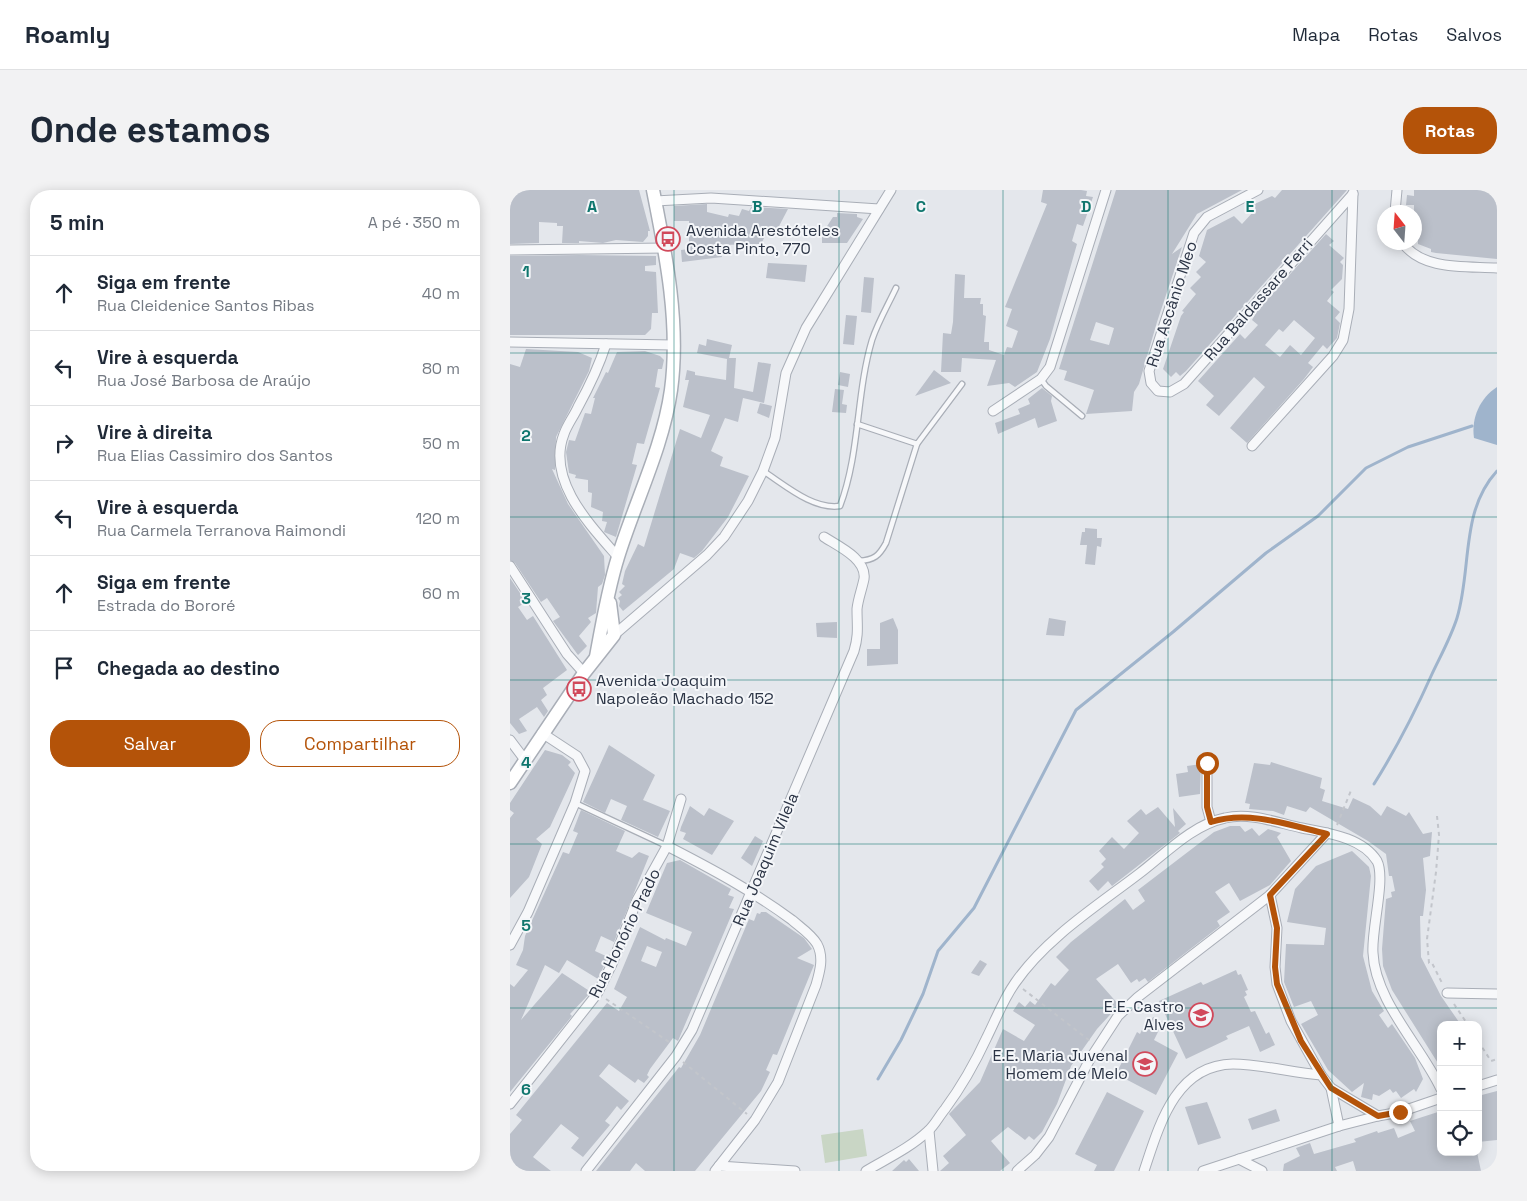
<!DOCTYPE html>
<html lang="pt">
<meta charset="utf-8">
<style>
:root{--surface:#fff;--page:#f2f2f3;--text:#1f2937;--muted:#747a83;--line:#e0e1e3;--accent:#b45309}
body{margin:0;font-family:"Space Grotesk",sans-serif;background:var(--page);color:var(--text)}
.controls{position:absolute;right:15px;bottom:15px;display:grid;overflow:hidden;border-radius:10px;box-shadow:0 2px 12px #0003}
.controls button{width:45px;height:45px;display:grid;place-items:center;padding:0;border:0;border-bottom:1px solid var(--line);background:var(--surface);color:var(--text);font:25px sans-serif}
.compass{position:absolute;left:867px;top:15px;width:45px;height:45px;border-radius:50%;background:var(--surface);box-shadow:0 2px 12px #0003;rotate:343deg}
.stop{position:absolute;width:15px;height:15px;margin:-11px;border:4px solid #b45309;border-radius:50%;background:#fff}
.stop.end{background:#b45309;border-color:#fff;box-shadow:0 1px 5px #0008}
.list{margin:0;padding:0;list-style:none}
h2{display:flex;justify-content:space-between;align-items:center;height:65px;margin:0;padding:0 20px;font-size:21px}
h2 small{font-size:16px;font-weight:400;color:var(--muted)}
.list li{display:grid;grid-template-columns:32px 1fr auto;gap:15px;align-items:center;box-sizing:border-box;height:75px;padding:0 20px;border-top:1px solid var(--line)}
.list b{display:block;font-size:19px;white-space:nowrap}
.list p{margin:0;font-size:16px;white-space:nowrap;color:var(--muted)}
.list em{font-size:16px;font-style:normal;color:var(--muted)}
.actions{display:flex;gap:10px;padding:15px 20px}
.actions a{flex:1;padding:11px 0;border:1px solid var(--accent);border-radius:20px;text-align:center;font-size:18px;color:var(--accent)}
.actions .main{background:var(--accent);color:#fff}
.icon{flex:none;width:28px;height:28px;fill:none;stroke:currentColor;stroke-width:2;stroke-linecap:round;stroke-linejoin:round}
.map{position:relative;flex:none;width:987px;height:981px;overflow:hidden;border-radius:20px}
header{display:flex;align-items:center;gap:30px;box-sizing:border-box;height:70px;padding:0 25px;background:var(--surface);border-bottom:1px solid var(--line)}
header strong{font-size:24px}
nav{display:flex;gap:28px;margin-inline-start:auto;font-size:18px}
.intro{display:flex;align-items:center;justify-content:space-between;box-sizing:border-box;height:120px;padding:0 30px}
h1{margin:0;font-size:35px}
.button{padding:12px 22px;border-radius:20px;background:var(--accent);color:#fff;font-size:18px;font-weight:700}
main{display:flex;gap:30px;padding:0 30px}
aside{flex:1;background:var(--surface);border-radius:20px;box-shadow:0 2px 12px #0003}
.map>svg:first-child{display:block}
.green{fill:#c9d6c5}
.water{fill:#9fb4cc}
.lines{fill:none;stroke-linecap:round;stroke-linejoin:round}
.stream{stroke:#9fb4cc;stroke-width:3}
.building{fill:#bbc0ca;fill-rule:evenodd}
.lane-casing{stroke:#a9aeb7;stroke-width:7}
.street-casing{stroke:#a9aeb7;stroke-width:11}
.secondary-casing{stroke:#a9aeb7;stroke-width:15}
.path{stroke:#c2c5cb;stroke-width:2;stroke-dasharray:4 4;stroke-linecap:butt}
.lane{stroke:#f7f8fa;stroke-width:4.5}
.street{stroke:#f7f8fa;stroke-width:9}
.secondary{stroke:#fff;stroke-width:12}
.route{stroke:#b45309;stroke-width:6}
.grid{fill:none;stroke:#0f766e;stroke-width:1;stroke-opacity:0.55}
.labels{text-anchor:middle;stroke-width:4;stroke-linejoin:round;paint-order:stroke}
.poi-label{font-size:16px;fill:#2b3445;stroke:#f4f6f9;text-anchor:start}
.street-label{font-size:16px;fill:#2b3445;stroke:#f4f6f9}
.grid-label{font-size:16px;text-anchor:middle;font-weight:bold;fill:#0f766e;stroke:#f4f6f9;stroke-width:4;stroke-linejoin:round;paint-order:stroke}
</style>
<header>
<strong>Roamly</strong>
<nav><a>Mapa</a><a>Rotas</a><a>Salvos</a></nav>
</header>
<div class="intro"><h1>Onde estamos</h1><a class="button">Rotas</a></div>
<main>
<aside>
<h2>5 min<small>A pé · 350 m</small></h2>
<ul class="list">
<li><svg class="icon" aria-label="ahead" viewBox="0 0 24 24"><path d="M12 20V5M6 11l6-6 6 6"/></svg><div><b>Siga em frente</b><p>Rua Cleidenice Santos Ribas</p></div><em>40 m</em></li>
<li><svg class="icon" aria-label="left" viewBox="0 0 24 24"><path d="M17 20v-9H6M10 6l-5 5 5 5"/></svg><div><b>Vire à esquerda</b><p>Rua José Barbosa de Araújo</p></div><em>80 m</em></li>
<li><svg class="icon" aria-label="right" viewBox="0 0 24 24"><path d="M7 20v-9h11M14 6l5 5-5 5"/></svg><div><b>Vire à direita</b><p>Rua Elias Cassimiro dos Santos</p></div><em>50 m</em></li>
<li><svg class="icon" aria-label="left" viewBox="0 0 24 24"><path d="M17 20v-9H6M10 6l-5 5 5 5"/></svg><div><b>Vire à esquerda</b><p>Rua Carmela Terranova Raimondi</p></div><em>120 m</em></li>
<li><svg class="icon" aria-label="ahead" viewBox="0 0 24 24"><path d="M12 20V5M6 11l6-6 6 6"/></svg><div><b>Siga em frente</b><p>Estrada do Bororé</p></div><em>60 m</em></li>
<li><svg class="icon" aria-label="arrive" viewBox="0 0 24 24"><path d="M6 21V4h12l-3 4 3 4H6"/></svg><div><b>Chegada ao destino</b></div></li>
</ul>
<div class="actions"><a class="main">Salvar</a><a>Compartilhar</a></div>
</aside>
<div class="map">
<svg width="987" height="981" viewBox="0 0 987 981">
<rect width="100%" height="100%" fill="#e4e7ec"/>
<polygon class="green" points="353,939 357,966 315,973 311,945"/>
<path class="water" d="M 987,197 L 987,255 L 964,248 C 961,228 970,208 987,197 Z"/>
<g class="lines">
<g class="stream">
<path d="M 864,594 C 886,559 905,522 922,484 C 931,465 941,447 947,428 C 962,379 950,321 987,281"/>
<polyline points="368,889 391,850 413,804 428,761 464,718 566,520 663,442 756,363 808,326 856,278 898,257 962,236"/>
</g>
</g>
<g class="building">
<polygon points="0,0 129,0 140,41 138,41 138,46 133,52 106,50 93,53 69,51 69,53 52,53 53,36 47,36 47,33 29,32 29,53 0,54"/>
<polygon points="533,0 571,0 577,1 576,6 583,7 573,36 567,34 562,51 567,54 540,149 527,182 505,197 499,193 477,196 486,170 452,168 451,182 431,182 433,143 441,144 443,132 445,84 455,85 454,108 471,108 470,114 473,114 473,125 476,126 474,152 479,152 479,160 494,165 497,157 502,158 508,141 496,136 502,119 495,117 537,14 531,12"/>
<path d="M 606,0 L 732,0 L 687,24 L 662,64 L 672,57 L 647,132 L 629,194 L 624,202 L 622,221 L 576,224 L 584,200 L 554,190 L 557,181 L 549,179 ZM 586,132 L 604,138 L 599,155 L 580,150 Z"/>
<polygon points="772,0 837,0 676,181 670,186 666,182 661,187 653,179 671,126 674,122 672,121 686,104 680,98 691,87 686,82 696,72 689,66 697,40 724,26 732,34 743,22 738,17 762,6 765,8"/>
<polygon points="904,0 987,0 987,69 926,63 921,62 921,59 908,54 908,45 904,45 904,15 896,15 897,5 904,6"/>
<polygon points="197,14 197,22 218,27 219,24 229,26 232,19 239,21 241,17 278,19 267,40 260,37 251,54 210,55 212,67 172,72 171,60 179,59 179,31 164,31 164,16"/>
<polygon points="327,23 347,24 347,27 353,29 337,53 312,53 312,44 323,27 327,27"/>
<path d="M 816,44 L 824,51 L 819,55 L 834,68 L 830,72 L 833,75 L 832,89 L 821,100 L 824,102 L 817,111 L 830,122 L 825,128 L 830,133 L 827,148 L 817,159 L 813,155 L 798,173 L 803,177 L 794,189 L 737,253 L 720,238 L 755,197 L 744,187 L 709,226 L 696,215 L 704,206 L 688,191 L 730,144 L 735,149 L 748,135 L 742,130 L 747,121 ZM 784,130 L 805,148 L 791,165 L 780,155 L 770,167 L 755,155 L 769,139 L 773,142 Z"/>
<polygon points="69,65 146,66 146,75 135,76 135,81 146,82 148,123 142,123 141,139 135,145 0,145 0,66"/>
<polygon points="258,73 297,75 295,92 256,88"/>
<polygon points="354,87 364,88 361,123 351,122"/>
<polygon points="336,125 347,126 344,155 333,154"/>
<polygon points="197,149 222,155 219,168 226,168 224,198 243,202 248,172 261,174 254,213 233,208 228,232 215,228 201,261 213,267 210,276 239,286 218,327 192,361 184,368 170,363 164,379 113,421 109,416 110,411 108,408 112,405 109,402 115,396 112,394 115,381 128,354 134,357 170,239 191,248 200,225 173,217 179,190 175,190 177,180 185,182 185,185 216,190 217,169 187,163 189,154 196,156"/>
<polygon points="16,159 68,162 82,168 79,181 46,247 45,280 42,279 58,314 94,366 95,385 92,394 88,397 86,423 78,428 81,432 69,446 77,456 68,465 43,431 50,427 37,408 31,412 5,373 0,370 0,174 10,177"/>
<polygon points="135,161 150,166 154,170 152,179 148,179 145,197 150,198 134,254 127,253 122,274 127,275 106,347 94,342 97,332 92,331 93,322 81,317 82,303 78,302 78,290 65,288 66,285 59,283 56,262 59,250 65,251 75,223 81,224 85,208 83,208 96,182 98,183 107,162"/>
<polygon points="424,180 441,193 405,206"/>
<polygon points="330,182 340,184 338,197 328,195"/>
<polygon points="532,198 542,206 541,211 547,231 528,238 525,228 488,244 485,233 510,224 508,219 520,214 518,209"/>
<polygon points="325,199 334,200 332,214 337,215 336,223 322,222"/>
<polygon points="250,213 262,216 259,228 247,223"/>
<polygon points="575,338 587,339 587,348 592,348 591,357 587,356 585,375 575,374 577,355 570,355 572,342 575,342"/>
<polygon points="0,388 16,412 8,417 17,430 23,426 57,480 33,498 37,505 31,510 38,521 34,527 27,517 9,529 17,541 9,544 0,533"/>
<polygon points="383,428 388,440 388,474 357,476 357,459 370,459 370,433"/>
<polygon points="539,428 556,431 554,446 536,445"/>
<polygon points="327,432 327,448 307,447 306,433"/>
<polygon points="99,555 145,585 133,610 160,621 148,647 111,630 117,616 101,609 95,623 73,612"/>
<polygon points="35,560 52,565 61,572 58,575 65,583 40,637 26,649 32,654 19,687 0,708 0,628 4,623 0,620 0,613"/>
<polygon points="761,572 812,588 810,598 815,600 812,611 838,619 843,608 860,616 871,626 877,616 896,626 899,622 913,644 922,642 920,666 913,668 916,700 913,726 910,726 911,767 931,806 951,835 931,835 931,878 882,800 873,776 872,759 876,709 882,707 881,702 885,701 882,686 879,686 876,664 858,651 800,617 796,622 777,616 774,625 763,621 739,619 740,614 735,613 744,573 760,575"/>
<polygon points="691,574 690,604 669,607 666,584 678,582 677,576"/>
<polygon points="180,616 194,626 199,618 224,631 202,665 173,649 176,643 170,641 171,637"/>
<polygon points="648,617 665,637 663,618 676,634 668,641 670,643 602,696 598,691 588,701 579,691 594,677 591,674 596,669 589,661 602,647 614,659 629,643 617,631 631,619 636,625"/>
<polygon points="71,620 115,641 106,661 122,668 129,662 139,666 104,752 91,746 85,761 98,767 88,789 57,770 49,783 35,775 11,830 52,783 81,802 60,824 62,826 0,902 0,794 4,797 18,780 6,775 13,760 15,746 53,662 59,664 68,643 63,641"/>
<polygon points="720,636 730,636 735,642 742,638 749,646 758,639 771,643 767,647 781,671 760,695 730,711 719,693 705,702 720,722 707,731 710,736 638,792 635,788 629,792 627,789 621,793 608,774 586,789 609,815 587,839 561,876 547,914 532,942 524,950 519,946 515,950 498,937 481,951 500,973 490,981 430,981 439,973 433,966 456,945 439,924 470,892 493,839 514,851 525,835 503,821 509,812 515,817 520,811 525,815 541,793 545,796 559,780 546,767 561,752 615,709 623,720 635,711 628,700 704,642"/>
<polygon points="245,646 253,651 242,676 231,668"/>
<polygon points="842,661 859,677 861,686 853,766 862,801 874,821 869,825 878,838 882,834 905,868 913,889 906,902 904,899 891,908 886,901 883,903 880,899 869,906 863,904 862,910 851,907 854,893 842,902 818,880 791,834 808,825 801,811 784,817 774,792 776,754 814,755 815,746 816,738 777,732 785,699 806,676"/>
<path d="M 170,670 L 221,699 L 218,705 L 224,707 L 219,718 L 224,719 L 168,851 L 163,848 L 140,879 L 137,885 L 139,887 L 134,893 L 128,889 L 125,893 L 99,874 L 89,886 L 119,911 L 111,920 L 107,916 L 100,925 L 95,931 L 100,935 L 73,967 L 61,958 L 69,948 L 51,934 L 23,967 L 41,981 L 0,981 L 0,944 L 12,930 L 6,925 L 97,813 L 109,821 L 117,807 L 104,799 L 130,737 L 155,750 L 156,748 L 176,756 L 182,742 L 136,723 L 157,673 ZM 137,756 L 152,762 L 146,777 L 131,771 Z"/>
<polygon points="251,722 256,722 294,748 302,759 287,768 304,775 267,865 263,864 256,880 260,882 251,901 185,981 135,981 126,973 120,981 86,981 166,881 169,877 171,878 190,845 239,729 244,731 247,723 250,724"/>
<polygon points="470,770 477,774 469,786 461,783"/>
<polygon points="726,780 728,785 731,784 738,800 735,801 737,805 734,807 741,822 745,821 756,844 759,842 765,855 750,862 739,836 716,846 718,849 676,869 649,811 691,792 693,795"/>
<polygon points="643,827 653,832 644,850 668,863 646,905 606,884 627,842 630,844 637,829 641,831"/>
<polygon points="987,901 987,950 968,952 968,906"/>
<polygon points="597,902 634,921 604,981 584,981 587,975 565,964"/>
<polygon points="697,912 711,948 688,955 675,917"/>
<polygon points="766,919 770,931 742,940 738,929"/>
<polygon points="931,921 931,962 967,962 971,981 846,981 843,971 825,977 827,981 773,981 774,974 790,966 786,958 800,953 804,964 846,952 844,949 867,941 868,943 884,938 888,948 905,941 900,931"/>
<polygon points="399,969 409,981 382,981 394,970 396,972"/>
</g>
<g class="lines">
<g class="lane-casing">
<g id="lane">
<polyline points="531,189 536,196 572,226"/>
<polyline points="347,234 407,254 452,194"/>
<path d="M 253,281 C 275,295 303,320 330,316 C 350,263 346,204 362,150 C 368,132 378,115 386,98"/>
<path d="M 349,371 C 364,370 369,366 376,353 L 407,254"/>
<polyline points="65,613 157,656"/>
</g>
</g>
<g class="street-casing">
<g id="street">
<polyline points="748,0 697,27 684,43 639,181 641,193 648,201 660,202 674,194 843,4"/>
<polyline points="145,11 201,8 369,19"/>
<polyline points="885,22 887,0"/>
<path d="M 892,52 C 912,81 956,76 987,78"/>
<polyline points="0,60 155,58"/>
<polyline points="0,152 163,155"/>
<path d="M 96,154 C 89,176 79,197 68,217 C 64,226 57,235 54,244 C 36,290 80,335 108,367"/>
<polyline points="483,221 531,189 540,177 596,0"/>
<polyline points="742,256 823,166 833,150 839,119 843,3"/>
<polyline points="0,376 57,464 74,483"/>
<polyline points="104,445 197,365 214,347 238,311 253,281 265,248 276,183 296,138 381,0"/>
<polyline points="0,550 15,570"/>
<polyline points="697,573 697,617 701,632"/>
<path d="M 157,656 C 200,678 243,701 282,730 C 290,737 301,744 307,754 C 314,767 310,781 306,795 L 268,892 L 245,930 L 205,981"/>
<polyline points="760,705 767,738 765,777 767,794 781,831 811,885"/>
<polyline points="0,755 18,722 65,613 75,581 67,566 32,543"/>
<polyline points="937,803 987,804"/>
<polyline points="968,896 987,890"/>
<polyline points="821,898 829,936"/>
<polyline points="0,914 87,804 102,774 127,710 157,656 171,609"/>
<polyline points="419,941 423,981"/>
<polyline points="729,969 752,981"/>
<polyline points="209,976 285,981"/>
<path d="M 76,981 L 166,866 L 182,840 L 344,461 C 349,444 347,436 347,419 C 348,409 352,399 354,389 C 357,369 328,356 314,347"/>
<path d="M 356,981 C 376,969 400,958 418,941 C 425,935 429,926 435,919 C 452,896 465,873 477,847 C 486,829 493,810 505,793 C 536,748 587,716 630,683 C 655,664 682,635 715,628 C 740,622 768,633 792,638 C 817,643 852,647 867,671 C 876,688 861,741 863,763 C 865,811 911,856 931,899"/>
<polyline points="507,981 525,965 539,947 580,869 608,826 628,807 760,705 817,643"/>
<path d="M 634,981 C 649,936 665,875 723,874 C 751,874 783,883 811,885 L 821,898 L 868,926 L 890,922 L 931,908"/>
<polyline points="693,981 829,936 868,926"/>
</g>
</g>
<g class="secondary-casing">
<g id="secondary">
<path d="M 86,467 C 92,434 98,399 108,367 C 125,312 153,257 161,200 C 170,134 156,65 143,0"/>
<polyline points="0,593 74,483 104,445 100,413"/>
</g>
</g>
<g class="path">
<polyline points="927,626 929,645 926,682 917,749 919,773 922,773 933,795"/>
<polyline points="827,635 842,598"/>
<polyline points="513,799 580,851"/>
<polyline points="96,809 162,854"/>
<polyline points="944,814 958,835"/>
<polyline points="968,851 981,871 987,869"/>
<polyline points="173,872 237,924"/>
</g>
<use href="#lane" class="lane"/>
<use href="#street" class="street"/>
<use href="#secondary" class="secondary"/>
</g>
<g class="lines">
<path class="route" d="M 697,573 L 697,617 L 701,632 C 739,620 779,635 817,644 L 760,705 L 767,738 L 765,777 L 767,794 L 791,851 L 821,898 L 868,926 L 890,922"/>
</g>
<path class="grid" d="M 164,0 L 164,981M 329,0 L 329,981M 493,0 L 493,981M 658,0 L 658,981M 822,0 L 822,981M 0,163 L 987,163M 0,327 L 987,327M 0,490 L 987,490M 0,654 L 987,654M 0,818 L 987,818"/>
<defs>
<g id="bus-ring" transform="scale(1.25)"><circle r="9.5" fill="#f4f6f9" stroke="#d1495b" stroke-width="1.5"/><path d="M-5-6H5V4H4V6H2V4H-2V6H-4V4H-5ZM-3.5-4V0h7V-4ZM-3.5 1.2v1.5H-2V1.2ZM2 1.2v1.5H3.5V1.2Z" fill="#d1495b"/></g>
<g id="school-ring" transform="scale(1.25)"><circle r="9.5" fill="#f4f6f9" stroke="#d1495b" stroke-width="1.5"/><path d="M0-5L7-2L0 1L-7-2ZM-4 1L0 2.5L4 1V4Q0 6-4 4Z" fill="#d1495b"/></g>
</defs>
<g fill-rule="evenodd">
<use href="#bus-ring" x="158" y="49"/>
<use href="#bus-ring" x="69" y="499"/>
<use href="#school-ring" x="691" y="825"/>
<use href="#school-ring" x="635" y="874"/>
</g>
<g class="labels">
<g class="poi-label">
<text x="176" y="46">Avenida Arestóteles<tspan x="176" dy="18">Costa Pinto, 770</tspan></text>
<text x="86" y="496">Avenida Joaquim<tspan x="86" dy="18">Napoleão Machado 152</tspan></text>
<text x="674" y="822" text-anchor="end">E.E. Castro<tspan x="674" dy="18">Alves</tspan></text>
<text x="618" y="871" text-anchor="end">E.E. Maria Juvenal<tspan x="618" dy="18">Homem de Melo</tspan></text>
</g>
<g class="street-label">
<text transform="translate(748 109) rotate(-49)" y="6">Rua Baldassare Ferri</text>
<text transform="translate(661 114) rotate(-72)" y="6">Rua Ascânio Meo</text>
<text transform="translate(255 669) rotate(-67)" y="6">Rua Joaquim Vilela</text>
<text transform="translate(114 743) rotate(-64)" y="6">Rua Honório Prado</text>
</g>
</g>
<g class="grid-label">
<text x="82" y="22">A</text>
<text x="247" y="22">B</text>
<text x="411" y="22">C</text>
<text x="576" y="22">D</text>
<text x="740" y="22">E</text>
<text x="16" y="87">1</text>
<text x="16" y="251">2</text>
<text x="16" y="414">3</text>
<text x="16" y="578">4</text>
<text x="16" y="741">5</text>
<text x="16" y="905">6</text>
</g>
</svg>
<div class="controls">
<button>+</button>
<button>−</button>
<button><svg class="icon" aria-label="locate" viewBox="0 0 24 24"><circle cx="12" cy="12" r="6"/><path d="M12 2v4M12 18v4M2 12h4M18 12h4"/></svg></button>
</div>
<svg class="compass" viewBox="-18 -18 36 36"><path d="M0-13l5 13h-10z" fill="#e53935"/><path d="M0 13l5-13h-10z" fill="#747a83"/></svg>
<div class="stop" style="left:697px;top:573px"></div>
<div class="stop end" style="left:890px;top:922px"></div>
</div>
</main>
